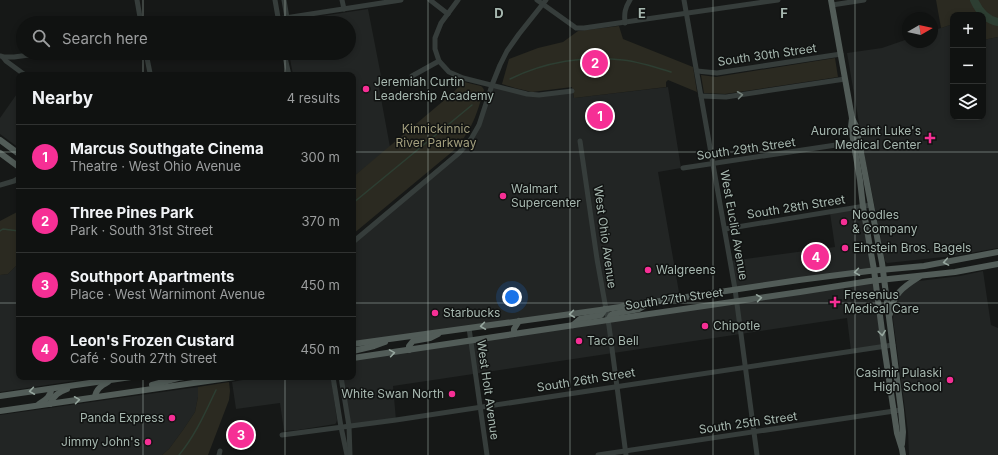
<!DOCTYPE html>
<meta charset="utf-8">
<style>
:root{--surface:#101211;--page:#1e201f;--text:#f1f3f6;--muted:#9c9e9f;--line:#303231;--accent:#f62f95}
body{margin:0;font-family:Inter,sans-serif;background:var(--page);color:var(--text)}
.controls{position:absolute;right:12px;top:12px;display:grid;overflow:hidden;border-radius:8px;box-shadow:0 2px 6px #0003}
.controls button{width:36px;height:36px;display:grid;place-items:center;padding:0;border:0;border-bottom:1px solid var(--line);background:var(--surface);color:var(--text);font:20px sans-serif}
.compass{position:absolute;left:902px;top:12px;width:36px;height:36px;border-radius:50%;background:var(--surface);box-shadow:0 2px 6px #0003;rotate:81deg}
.you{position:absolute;left:512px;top:297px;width:14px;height:14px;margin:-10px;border:3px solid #fff;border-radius:50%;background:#1a73e8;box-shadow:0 0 0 6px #1a73e833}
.badge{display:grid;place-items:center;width:26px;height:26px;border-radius:50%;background:var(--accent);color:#fff;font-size:13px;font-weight:700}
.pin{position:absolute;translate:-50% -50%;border:2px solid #fff;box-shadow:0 1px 4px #0006}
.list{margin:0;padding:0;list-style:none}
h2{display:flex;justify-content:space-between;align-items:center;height:52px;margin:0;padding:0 16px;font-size:17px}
h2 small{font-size:13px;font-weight:400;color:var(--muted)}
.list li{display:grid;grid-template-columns:26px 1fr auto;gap:12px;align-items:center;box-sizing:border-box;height:64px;padding:0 16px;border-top:1px solid var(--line)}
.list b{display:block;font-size:15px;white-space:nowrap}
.list p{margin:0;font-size:13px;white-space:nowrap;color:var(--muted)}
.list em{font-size:13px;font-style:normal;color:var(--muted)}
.icon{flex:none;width:22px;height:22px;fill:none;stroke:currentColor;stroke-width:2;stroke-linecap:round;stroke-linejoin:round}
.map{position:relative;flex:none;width:998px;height:455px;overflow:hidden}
.search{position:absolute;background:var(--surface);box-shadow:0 2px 6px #0003;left:16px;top:16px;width:340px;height:44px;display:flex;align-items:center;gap:10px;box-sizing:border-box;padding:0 14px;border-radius:22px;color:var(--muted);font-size:15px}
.panel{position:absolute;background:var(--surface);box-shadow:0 2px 6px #0003;left:16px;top:72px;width:340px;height:308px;border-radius:8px}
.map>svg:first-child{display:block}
.built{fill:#222524}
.green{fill:#2b2a21}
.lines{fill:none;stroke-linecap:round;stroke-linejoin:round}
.stream{stroke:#2d3e32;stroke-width:1.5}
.river{stroke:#2d3e32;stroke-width:8}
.minor{stroke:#363d3b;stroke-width:5}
.major{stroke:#525c58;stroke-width:6}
.oneway{stroke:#74817b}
.oneway2{stroke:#96a69e}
.grid{fill:none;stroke:#a7b8b0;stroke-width:1;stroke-opacity:0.55}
.poi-dot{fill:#f62f95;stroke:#111312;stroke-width:1.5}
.labels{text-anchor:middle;stroke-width:3;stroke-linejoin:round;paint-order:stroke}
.street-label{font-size:12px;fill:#a7b8b0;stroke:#111312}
.poi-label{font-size:12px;fill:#a7b8b0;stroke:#111312;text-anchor:start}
.park-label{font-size:12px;fill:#a39f7e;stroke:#111312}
.grid-label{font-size:13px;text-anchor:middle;font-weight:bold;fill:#a7b8b0;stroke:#111312;stroke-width:3;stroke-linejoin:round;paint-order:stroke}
</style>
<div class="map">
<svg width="998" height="455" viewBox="0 0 998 455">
<rect width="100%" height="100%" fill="#161817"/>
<g class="built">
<polygon points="368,9 382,81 378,82 390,147 353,177 353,75 293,75 289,53 349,53 349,23 283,23 283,22"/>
<polygon points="953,24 953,117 983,117 983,40 998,37 998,248 953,256 887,263 885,261 872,193 865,158 847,53 882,48 908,39 908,42 932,42 932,31"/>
<polygon points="492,85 527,94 572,91 574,98 668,87 681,168 658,172 680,298 353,344 353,242 471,139"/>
<polygon points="19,91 19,148 0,134 0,118"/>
<polygon points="863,207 874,270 735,289 730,261 835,247 830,213"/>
<polygon points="19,263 19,377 100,377 0,392 0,275 8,274"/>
<polygon points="983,271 991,325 998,328 998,455 909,455 908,432 893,319 894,306 901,293 911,284 919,281 960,276"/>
<polygon points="875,280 884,346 851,351 847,318 393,386 396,420 349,426 341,377 353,377 353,358"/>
<polygon points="279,377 331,377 337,420 336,423 335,424 298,430 284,431 280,403 236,409 232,382 253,378"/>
<polygon points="198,387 198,397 195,412 183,430 169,449 162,455 0,455 0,415"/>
</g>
<g class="green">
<polygon points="936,0 998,0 998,37 983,40 983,15 953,15 953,24 941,28"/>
<polygon points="619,26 623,39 693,67 697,92 668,80 666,82 666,87 574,98 572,87 532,92 515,88 502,84 509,59 538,48 563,42 578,31"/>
<polygon points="835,58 838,77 725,94 704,93 701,75 716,77"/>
<path d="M 464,82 L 481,86 L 483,88 L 484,90 C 476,116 472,131 453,151 L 353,234 L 353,177 L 448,97 Z"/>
<polygon points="19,211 19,263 8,274 0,275 0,221"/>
<polygon points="229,382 230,391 229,400 208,455 162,455 169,449 183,430 195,412 198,397 198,387"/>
</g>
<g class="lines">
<g class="stream">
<path d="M 510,79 C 544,62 586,55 623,60 C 640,62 655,67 671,72"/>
<polyline points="353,203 472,105"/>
<polyline points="0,231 3,229 19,231"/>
<path d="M 179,455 C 195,436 205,413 216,390"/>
</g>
<path class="river" d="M 974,0 C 979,11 986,20 998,22"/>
<g class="minor">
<polyline points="137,0 141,23"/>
<polyline points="275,0 279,23"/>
<polyline points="284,0 287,18"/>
<polyline points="342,0 344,9"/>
<polyline points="430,0 448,14"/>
<polyline points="458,0 441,23 435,38 435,49 439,61 449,72 463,78 527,94 539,95 572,91"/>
<polyline points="537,0 572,25 576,28 584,28 778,0"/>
<polyline points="684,0 735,289 757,455"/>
<polyline points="832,5 864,0"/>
<polyline points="252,23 401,0"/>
<path d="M 625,23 C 624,13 625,8 630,0"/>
<polyline points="146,53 150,73"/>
<polyline points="284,53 289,75"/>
<polyline points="1,56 3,57 6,61 25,75"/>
<polyline points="3,57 14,57 44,53"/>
<polyline points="697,71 717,73 841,54"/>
<polyline points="412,76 439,61"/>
<polyline points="701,96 726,97 845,79"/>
<polyline points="580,141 597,259 609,326 626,455"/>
<polyline points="683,168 856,142"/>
<polyline points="0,185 14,181 19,178"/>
<polyline points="725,229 871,205"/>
<polyline points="353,242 459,153 471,139 479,125 492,85 500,65 507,51 519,34 546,0"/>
<polyline points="469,328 487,455"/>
<polyline points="333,377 341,427 347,455"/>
<polyline points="341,377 349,426 350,455"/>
<polyline points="282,435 396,420 893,345"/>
<polyline points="219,455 220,451"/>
<polyline points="598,455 901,410"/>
</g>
<g class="major">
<polyline points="831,0 852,118 851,127 860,180 863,207 874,270 884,346 897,433 902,449 903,455"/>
<polyline points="852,118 856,126 882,263 901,410 903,432 902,444"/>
<polyline points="0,140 19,154"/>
<polyline points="0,153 19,167"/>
<path d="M 890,314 C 893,294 903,287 919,277"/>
<polyline points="608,320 611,315 613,314 639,309 646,305"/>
<polyline points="573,325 580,319 601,315 605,309"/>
<polyline points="514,334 514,329 519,321"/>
<polyline points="353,344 600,310 799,280 869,271 924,266 998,252"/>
<polyline points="409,350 409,346 413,341 430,338 438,334"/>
<polyline points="353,351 374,346 385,342"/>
<polyline points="353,358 608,320 800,292 870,281 955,272 998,264"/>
<polyline points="152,385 178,378 184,377"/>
<polyline points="0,396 131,377"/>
<path d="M 95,397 C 96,389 101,386 108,382"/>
<path d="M 39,404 C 45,400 51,397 51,389"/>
<path d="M 50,404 C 54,395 59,392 67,389"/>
<polyline points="0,411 235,377"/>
</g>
</g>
<defs><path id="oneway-chevron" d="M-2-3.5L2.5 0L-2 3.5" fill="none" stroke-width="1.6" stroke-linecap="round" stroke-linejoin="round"/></defs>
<use class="oneway" href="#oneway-chevron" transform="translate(740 95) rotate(-8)"/>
<g class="oneway2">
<use href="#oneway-chevron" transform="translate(946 262) rotate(170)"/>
<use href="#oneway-chevron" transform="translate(857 272) rotate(172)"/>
<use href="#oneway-chevron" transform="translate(759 298) rotate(-8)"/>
<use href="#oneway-chevron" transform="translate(572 314) rotate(172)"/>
<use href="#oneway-chevron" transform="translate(483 326) rotate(172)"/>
<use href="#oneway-chevron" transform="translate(882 333) rotate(83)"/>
<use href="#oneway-chevron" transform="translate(392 353) rotate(-9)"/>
<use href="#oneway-chevron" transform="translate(32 391) rotate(172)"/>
<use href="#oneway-chevron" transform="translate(77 400) rotate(-8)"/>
</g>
<path class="grid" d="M 143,0 L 143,23M 285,0 L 285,23M 428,0 L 428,455M 570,0 L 570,455M 713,0 L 713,455M 855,0 L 855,455M 143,53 L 143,75M 285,53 L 285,75M 0,152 L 19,152M 353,152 L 998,152M 0,303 L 19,303M 353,303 L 998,303M 143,377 L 143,455M 285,377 L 285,455"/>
<g class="poi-dot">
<circle cx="366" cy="89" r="4"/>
<path d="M928 132h4v4h4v4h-4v4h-4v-4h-4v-4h4z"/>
<circle cx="503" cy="196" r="4"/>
<circle cx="844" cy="222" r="4"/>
<circle cx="845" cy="248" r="4"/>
<circle cx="648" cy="270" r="4"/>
<path d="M833 296h4v4h4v4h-4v4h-4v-4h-4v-4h4z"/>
<circle cx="435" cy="313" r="4"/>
<circle cx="705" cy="326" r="4"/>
<circle cx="579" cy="341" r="4"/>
<circle cx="950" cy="380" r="4"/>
<circle cx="452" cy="394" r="4"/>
<circle cx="172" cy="418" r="4"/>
<circle cx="148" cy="442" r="4"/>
</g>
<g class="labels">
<g class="street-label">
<text transform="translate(767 55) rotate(-8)" y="4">South 30th Street</text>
<text transform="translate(746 149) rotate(-8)" y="4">South 29th Street</text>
<text transform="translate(796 207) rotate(-9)" y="4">South 28th Street</text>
<text transform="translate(734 225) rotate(80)" y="4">West Euclid Avenue</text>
<text transform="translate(605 237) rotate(82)" y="4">West Ohio Avenue</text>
<text transform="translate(674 299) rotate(-8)" y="4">South 27th Street</text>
<text transform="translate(586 380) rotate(-9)" y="4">South 26th Street</text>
<text transform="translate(488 390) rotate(82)" y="4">West Holt Avenue</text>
<text transform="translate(748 423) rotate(-8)" y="4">South 25th Street</text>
</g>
<g class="poi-label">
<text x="374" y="86">Jeremiah Curtin<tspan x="374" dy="14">Leadership Academy</tspan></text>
<text x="921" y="135" text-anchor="end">Aurora Saint Luke's<tspan x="921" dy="14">Medical Center</tspan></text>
<text x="511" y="193">Walmart<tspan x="511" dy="14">Supercenter</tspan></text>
<text x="852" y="219">Noodles<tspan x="852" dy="14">&amp; Company</tspan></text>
<text x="853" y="252">Einstein Bros. Bagels</text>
<text x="656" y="274">Walgreens</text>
<text x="844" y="299">Fresenius<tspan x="844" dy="14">Medical Care</tspan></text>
<text x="443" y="317">Starbucks</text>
<text x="713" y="330">Chipotle</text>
<text x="587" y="345">Taco Bell</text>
<text x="942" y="377" text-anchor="end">Casimir Pulaski<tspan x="942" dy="14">High School</tspan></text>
<text x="444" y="398" text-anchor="end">White Swan North</text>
<text x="164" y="422" text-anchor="end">Panda Express</text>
<text x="140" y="446" text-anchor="end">Jimmy John's</text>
</g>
<g class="park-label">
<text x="436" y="133">Kinnickinnic<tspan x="436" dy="14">River Parkway</tspan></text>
</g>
</g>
<g class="grid-label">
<text x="499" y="18">D</text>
<text x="642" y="18">E</text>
<text x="784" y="18">F</text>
</g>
</svg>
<div class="controls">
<button>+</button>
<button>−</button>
<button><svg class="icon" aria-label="layers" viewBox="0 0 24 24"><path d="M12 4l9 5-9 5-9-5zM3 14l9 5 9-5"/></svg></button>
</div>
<svg class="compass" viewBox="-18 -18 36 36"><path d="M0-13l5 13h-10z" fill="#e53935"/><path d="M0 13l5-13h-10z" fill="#9c9e9f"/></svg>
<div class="you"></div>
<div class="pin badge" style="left:600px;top:116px">1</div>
<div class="pin badge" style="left:595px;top:63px">2</div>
<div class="pin badge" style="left:241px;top:435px">3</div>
<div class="pin badge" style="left:816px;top:257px">4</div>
<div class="search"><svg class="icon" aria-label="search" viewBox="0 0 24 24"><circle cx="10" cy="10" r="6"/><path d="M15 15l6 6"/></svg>Search here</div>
<section class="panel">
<h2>Nearby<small>4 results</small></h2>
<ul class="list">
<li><span class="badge">1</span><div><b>Marcus Southgate Cinema</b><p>Theatre · West Ohio Avenue</p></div><em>300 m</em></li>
<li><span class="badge">2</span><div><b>Three Pines Park</b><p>Park · South 31st Street</p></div><em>370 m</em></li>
<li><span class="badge">3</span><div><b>Southport Apartments</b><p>Place · West Warnimont Avenue</p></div><em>450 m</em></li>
<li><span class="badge">4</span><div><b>Leon's Frozen Custard</b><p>Café · South 27th Street</p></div><em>450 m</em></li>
</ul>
</section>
</div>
